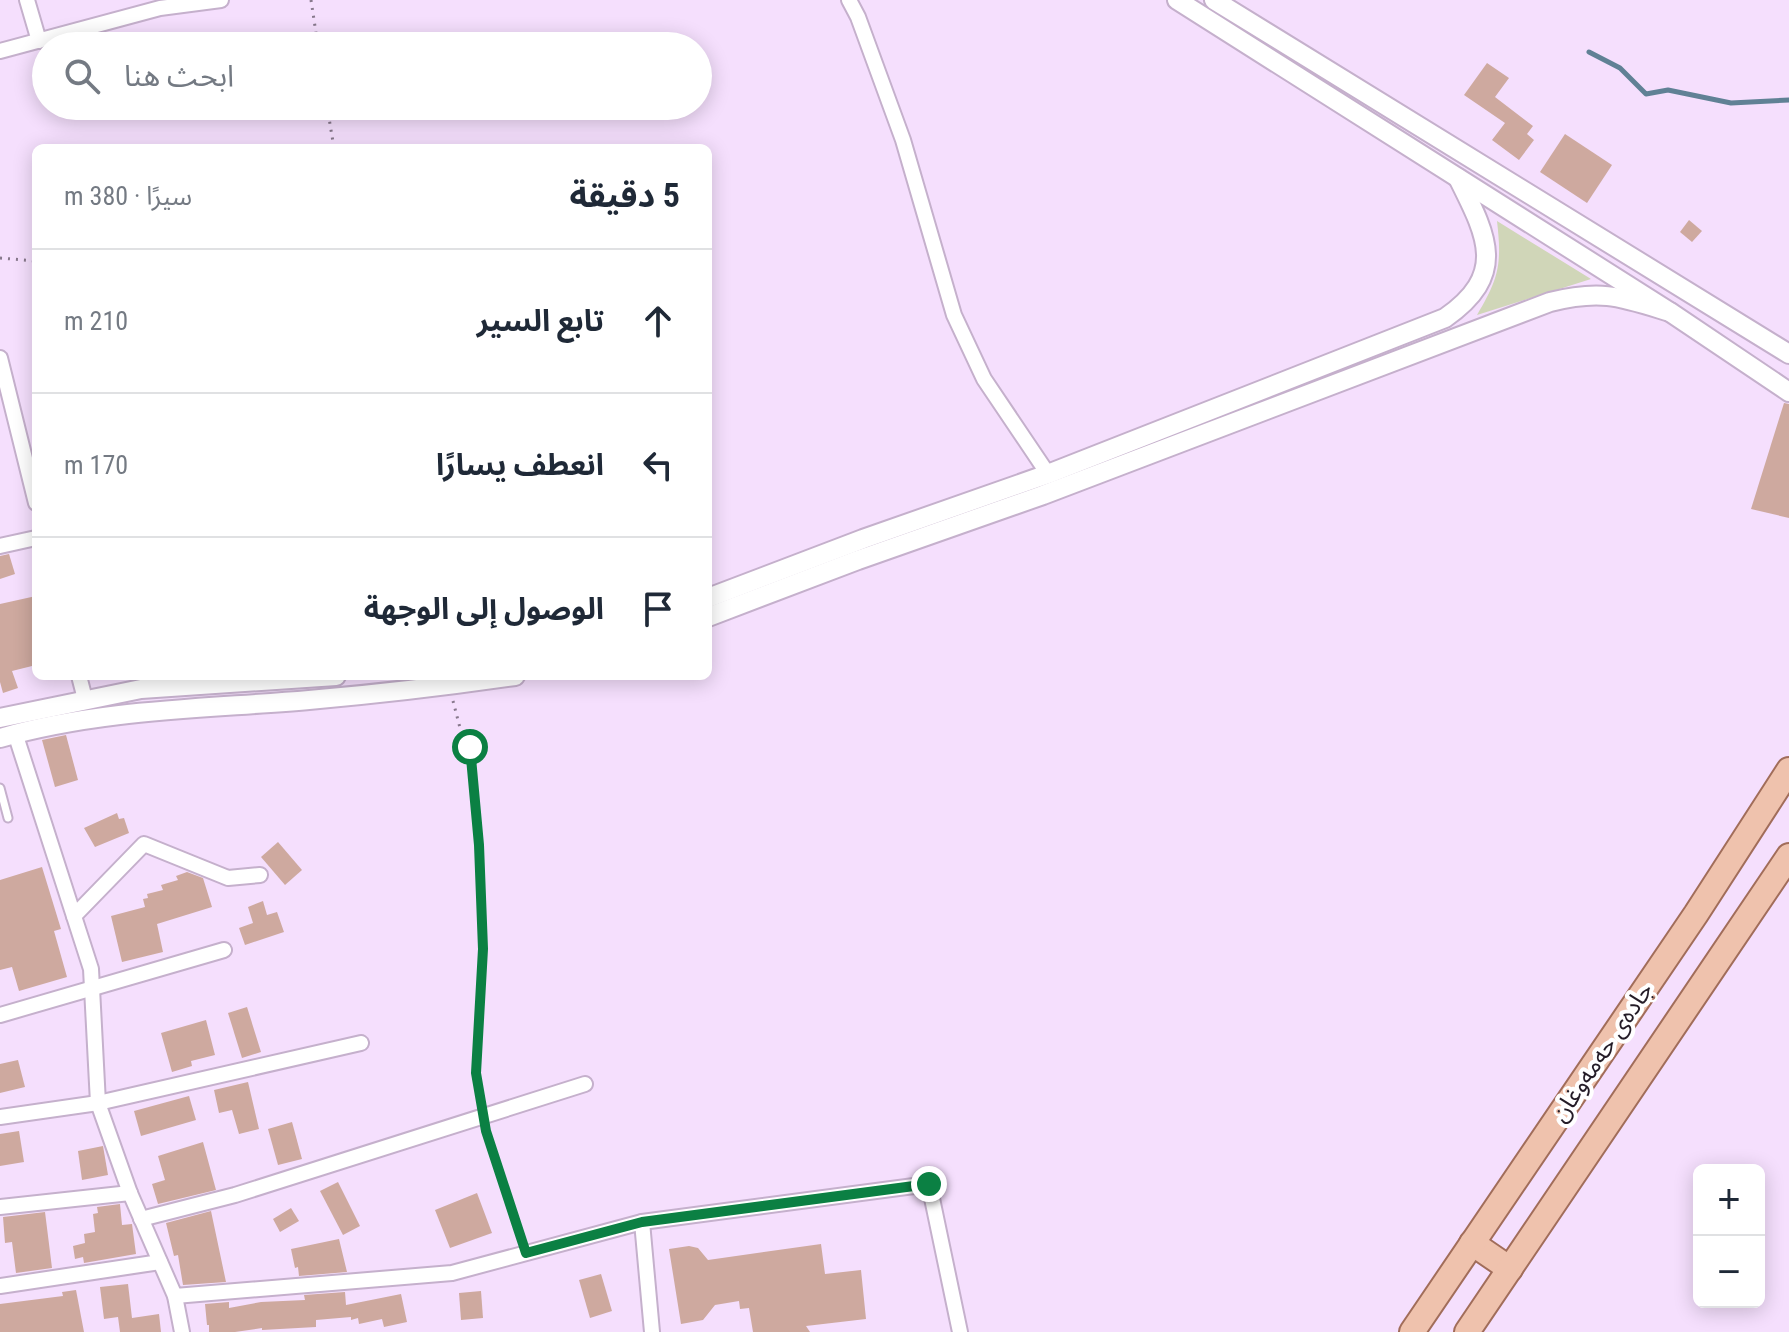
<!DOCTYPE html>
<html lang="ar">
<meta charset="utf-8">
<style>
:root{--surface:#fff;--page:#f6f6f7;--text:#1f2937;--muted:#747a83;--line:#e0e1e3}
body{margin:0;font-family:"Roboto Condensed","Noto Sans Arabic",sans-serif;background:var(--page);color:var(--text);direction:rtl}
.controls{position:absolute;right:24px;bottom:24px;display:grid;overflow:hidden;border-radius:12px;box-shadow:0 4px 20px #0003}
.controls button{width:72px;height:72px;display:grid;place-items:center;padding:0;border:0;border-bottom:2px solid var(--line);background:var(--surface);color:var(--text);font:40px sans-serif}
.stop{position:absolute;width:24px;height:24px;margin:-18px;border:6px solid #0b8043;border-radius:50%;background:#fff}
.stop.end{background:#0b8043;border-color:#fff;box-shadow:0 2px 8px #0008}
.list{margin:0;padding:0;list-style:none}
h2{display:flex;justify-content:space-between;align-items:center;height:104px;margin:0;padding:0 32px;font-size:34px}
h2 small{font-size:26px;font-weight:400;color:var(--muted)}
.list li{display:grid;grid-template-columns:52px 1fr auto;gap:24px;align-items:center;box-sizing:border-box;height:144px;padding:0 32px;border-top:2px solid var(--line)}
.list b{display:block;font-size:30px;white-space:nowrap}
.list em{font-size:26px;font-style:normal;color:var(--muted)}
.icon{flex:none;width:44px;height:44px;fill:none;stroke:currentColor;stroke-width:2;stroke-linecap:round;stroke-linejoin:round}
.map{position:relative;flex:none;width:1789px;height:1332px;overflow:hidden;direction:ltr}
.search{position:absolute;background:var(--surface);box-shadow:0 4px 20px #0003;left:32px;top:32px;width:680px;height:88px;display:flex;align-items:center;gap:20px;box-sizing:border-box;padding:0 28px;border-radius:44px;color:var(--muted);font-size:30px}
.panel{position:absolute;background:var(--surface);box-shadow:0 4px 20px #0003;left:32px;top:144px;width:680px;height:536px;border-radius:12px;direction:rtl}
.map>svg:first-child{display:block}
.green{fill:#d0d6b8}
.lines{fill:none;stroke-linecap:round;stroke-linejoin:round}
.stream{stroke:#608195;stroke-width:5}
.building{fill:#cea99f}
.service-casing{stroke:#c5b0cc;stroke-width:11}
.minor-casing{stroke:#c5b0cc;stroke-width:18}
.tertiary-casing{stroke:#c5b0cc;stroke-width:22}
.primary-casing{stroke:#a16d5a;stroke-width:28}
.path{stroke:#87788c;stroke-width:3;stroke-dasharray:2 6;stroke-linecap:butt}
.service{stroke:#fff;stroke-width:7}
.minor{stroke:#fff;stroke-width:14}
.tertiary{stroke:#fff;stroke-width:18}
.primary{stroke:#efc2ad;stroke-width:24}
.route{stroke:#0b8043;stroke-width:10}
.labels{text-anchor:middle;stroke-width:8;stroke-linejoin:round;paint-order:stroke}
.street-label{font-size:24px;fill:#241c27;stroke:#fff}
</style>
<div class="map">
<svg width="1789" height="1332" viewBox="0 0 1789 1332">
<rect width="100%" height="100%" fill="#f5dffd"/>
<path class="green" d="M 1497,221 L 1591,279 L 1477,315 C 1499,278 1502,264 1497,221 Z"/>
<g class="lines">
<polyline class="stream" points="1589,52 1620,68 1646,94 1668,90 1731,103 1789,100"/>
</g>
<g class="building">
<polygon points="1487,63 1509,78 1495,97 1533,126 1527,134 1534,140 1519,160 1492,140 1505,123 1464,95"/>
<polygon points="1565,134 1612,165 1587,203 1540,172"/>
<polygon points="1689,220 1702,231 1692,242 1680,232"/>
<polygon points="1784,403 1789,404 1789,518 1751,509"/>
<polygon points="9,554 15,574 0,579 0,556"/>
<polygon points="36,596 36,665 12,671 18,688 3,693 0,682 0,604"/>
<polygon points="66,735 78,780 55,787 42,740"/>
<polygon points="117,813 119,819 124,818 129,833 95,847 84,828"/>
<polygon points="278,842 302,870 285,885 261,857"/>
<polygon points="42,867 61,929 54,931 67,977 19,991 12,967 0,970 0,880"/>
<polygon points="187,872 203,878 212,907 157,924 163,952 122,962 111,916 145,907 143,899 148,898 147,894 163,890 161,885 178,880 176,876"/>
<polygon points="263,901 267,915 277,912 284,932 245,945 239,928 253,923 248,907"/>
<polygon points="247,1007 261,1052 242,1058 228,1013"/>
<polygon points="206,1020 215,1055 191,1061 192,1066 172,1072 161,1033"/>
<polygon points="18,1060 25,1087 0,1093 0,1064"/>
<polygon points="248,1082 259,1129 239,1134 232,1110 219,1113 214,1090"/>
<polygon points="189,1096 196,1120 141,1136 134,1111"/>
<polygon points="292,1122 302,1159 278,1165 268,1129"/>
<polygon points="19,1131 24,1162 0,1166 0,1134"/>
<polygon points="203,1142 216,1190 158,1204 152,1184 165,1180 158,1156"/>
<polygon points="103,1146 108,1175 82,1180 78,1151"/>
<polygon points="338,1182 360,1226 343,1235 320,1191"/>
<polygon points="477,1193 492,1233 450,1248 435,1210"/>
<polygon points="120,1204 122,1225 132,1224 136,1254 84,1263 83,1257 75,1259 73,1246 85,1243 84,1234 95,1232 93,1214 98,1213 97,1207"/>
<polygon points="291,1208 299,1221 280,1232 273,1219"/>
<polygon points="211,1211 226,1282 183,1285 178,1255 174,1256 166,1223"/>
<polygon points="45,1212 52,1268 16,1273 12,1242 5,1243 3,1217"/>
<polygon points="339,1239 347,1272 299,1276 298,1267 295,1268 291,1249"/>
<polygon points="821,1244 825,1274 861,1270 866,1319 806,1326 810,1332 753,1332 749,1308 740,1309 739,1301 715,1305 703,1320 681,1324 669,1249 689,1246 698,1248 708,1260"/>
<polygon points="601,1274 612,1311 590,1318 579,1280"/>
<polygon points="128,1284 132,1318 159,1314 161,1332 120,1332 118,1317 104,1319 100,1287"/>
<polygon points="76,1290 84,1332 0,1332 0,1304 63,1296 62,1292"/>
<polygon points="481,1291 483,1318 461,1320 459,1293"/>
<polygon points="345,1292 346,1305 401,1294 407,1322 384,1327 382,1319 359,1324 358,1318 351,1320 351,1317 316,1320 316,1327 262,1330 262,1328 235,1332 209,1332 209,1325 207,1325 205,1304 229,1302 229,1308 261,1302 305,1300 304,1295"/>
</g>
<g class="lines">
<g class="service-casing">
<polyline id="service" points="0,788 8,818"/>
</g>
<g class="minor-casing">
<g id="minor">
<polyline points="27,0 39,41"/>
<polyline points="849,0 858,17 903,140 954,315 984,379 1048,474"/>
<polyline points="0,51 160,8 221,0"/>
<polyline points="0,358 36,503"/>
<polyline points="0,546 36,538"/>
<polyline points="79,676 85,699"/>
<polyline points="15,733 91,969 98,1103 130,1193 175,1296 182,1332"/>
<polyline points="74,916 144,844 228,878 260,875"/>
<polyline points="0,1015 224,950"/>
<polyline points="0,1117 98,1103 361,1043"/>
<polyline points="0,1207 130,1193"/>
<polyline points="141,1219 235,1195 585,1084"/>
<polyline points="642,1222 652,1332"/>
<polyline points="0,1286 160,1262"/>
<polyline points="175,1296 452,1273 642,1222 929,1184 960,1332"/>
</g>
</g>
<g class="tertiary-casing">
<g id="tertiary">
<polyline points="1177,0 1670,312 1789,392"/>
<polyline points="1214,0 1789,354"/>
<path d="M 708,598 L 863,539 L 1048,474 L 1445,318 C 1508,274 1487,236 1458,178"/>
<path d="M 708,617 L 858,560 L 1043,495 L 1550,302 C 1602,289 1621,297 1670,312"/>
<polyline points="0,718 141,689 336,676"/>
<path d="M 0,738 C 102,709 204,709 309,700 C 378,694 446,686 515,676"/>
</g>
</g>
<g class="primary-casing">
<g id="primary">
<polyline points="1472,1243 1510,1269"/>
<polyline points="1412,1332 1696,914 1789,770"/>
<polyline points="1467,1332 1789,856"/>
</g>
</g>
<g class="path">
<polyline points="311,0 318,46"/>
<polyline points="327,106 334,148"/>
<polyline points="0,258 36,261"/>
<polyline points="453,701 460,728 470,747 479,845 483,949 476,1073 481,1101"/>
<polyline points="486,1132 521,1239"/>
</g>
<use href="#service" class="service"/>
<use href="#minor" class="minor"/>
<use href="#tertiary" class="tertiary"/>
<use href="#primary" class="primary"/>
</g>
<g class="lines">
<polyline class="route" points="470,747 479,845 483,949 476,1073 486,1131 526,1253 642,1222 929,1184"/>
</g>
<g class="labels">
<g class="street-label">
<text transform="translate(1602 1052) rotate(-56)" y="8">جادەی حەمەوغان</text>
</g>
</g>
</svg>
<div class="controls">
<button>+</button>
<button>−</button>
</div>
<div class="stop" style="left:470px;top:747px"></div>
<div class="stop end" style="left:929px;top:1184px"></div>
<div class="search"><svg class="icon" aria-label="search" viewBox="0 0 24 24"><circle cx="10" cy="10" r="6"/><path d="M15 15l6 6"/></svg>ابحث هنا</div>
<section class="panel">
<h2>5 دقيقة<small>سيرًا · 380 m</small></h2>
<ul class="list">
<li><svg class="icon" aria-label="ahead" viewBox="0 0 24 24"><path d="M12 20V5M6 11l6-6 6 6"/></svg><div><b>تابع السير</b></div><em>210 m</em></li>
<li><svg class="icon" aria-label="left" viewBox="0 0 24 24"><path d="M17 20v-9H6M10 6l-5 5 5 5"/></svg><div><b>انعطف يسارًا</b></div><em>170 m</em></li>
<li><svg class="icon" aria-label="arrive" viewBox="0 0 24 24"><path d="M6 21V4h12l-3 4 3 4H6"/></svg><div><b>الوصول إلى الوجهة</b></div></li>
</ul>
</section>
</div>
